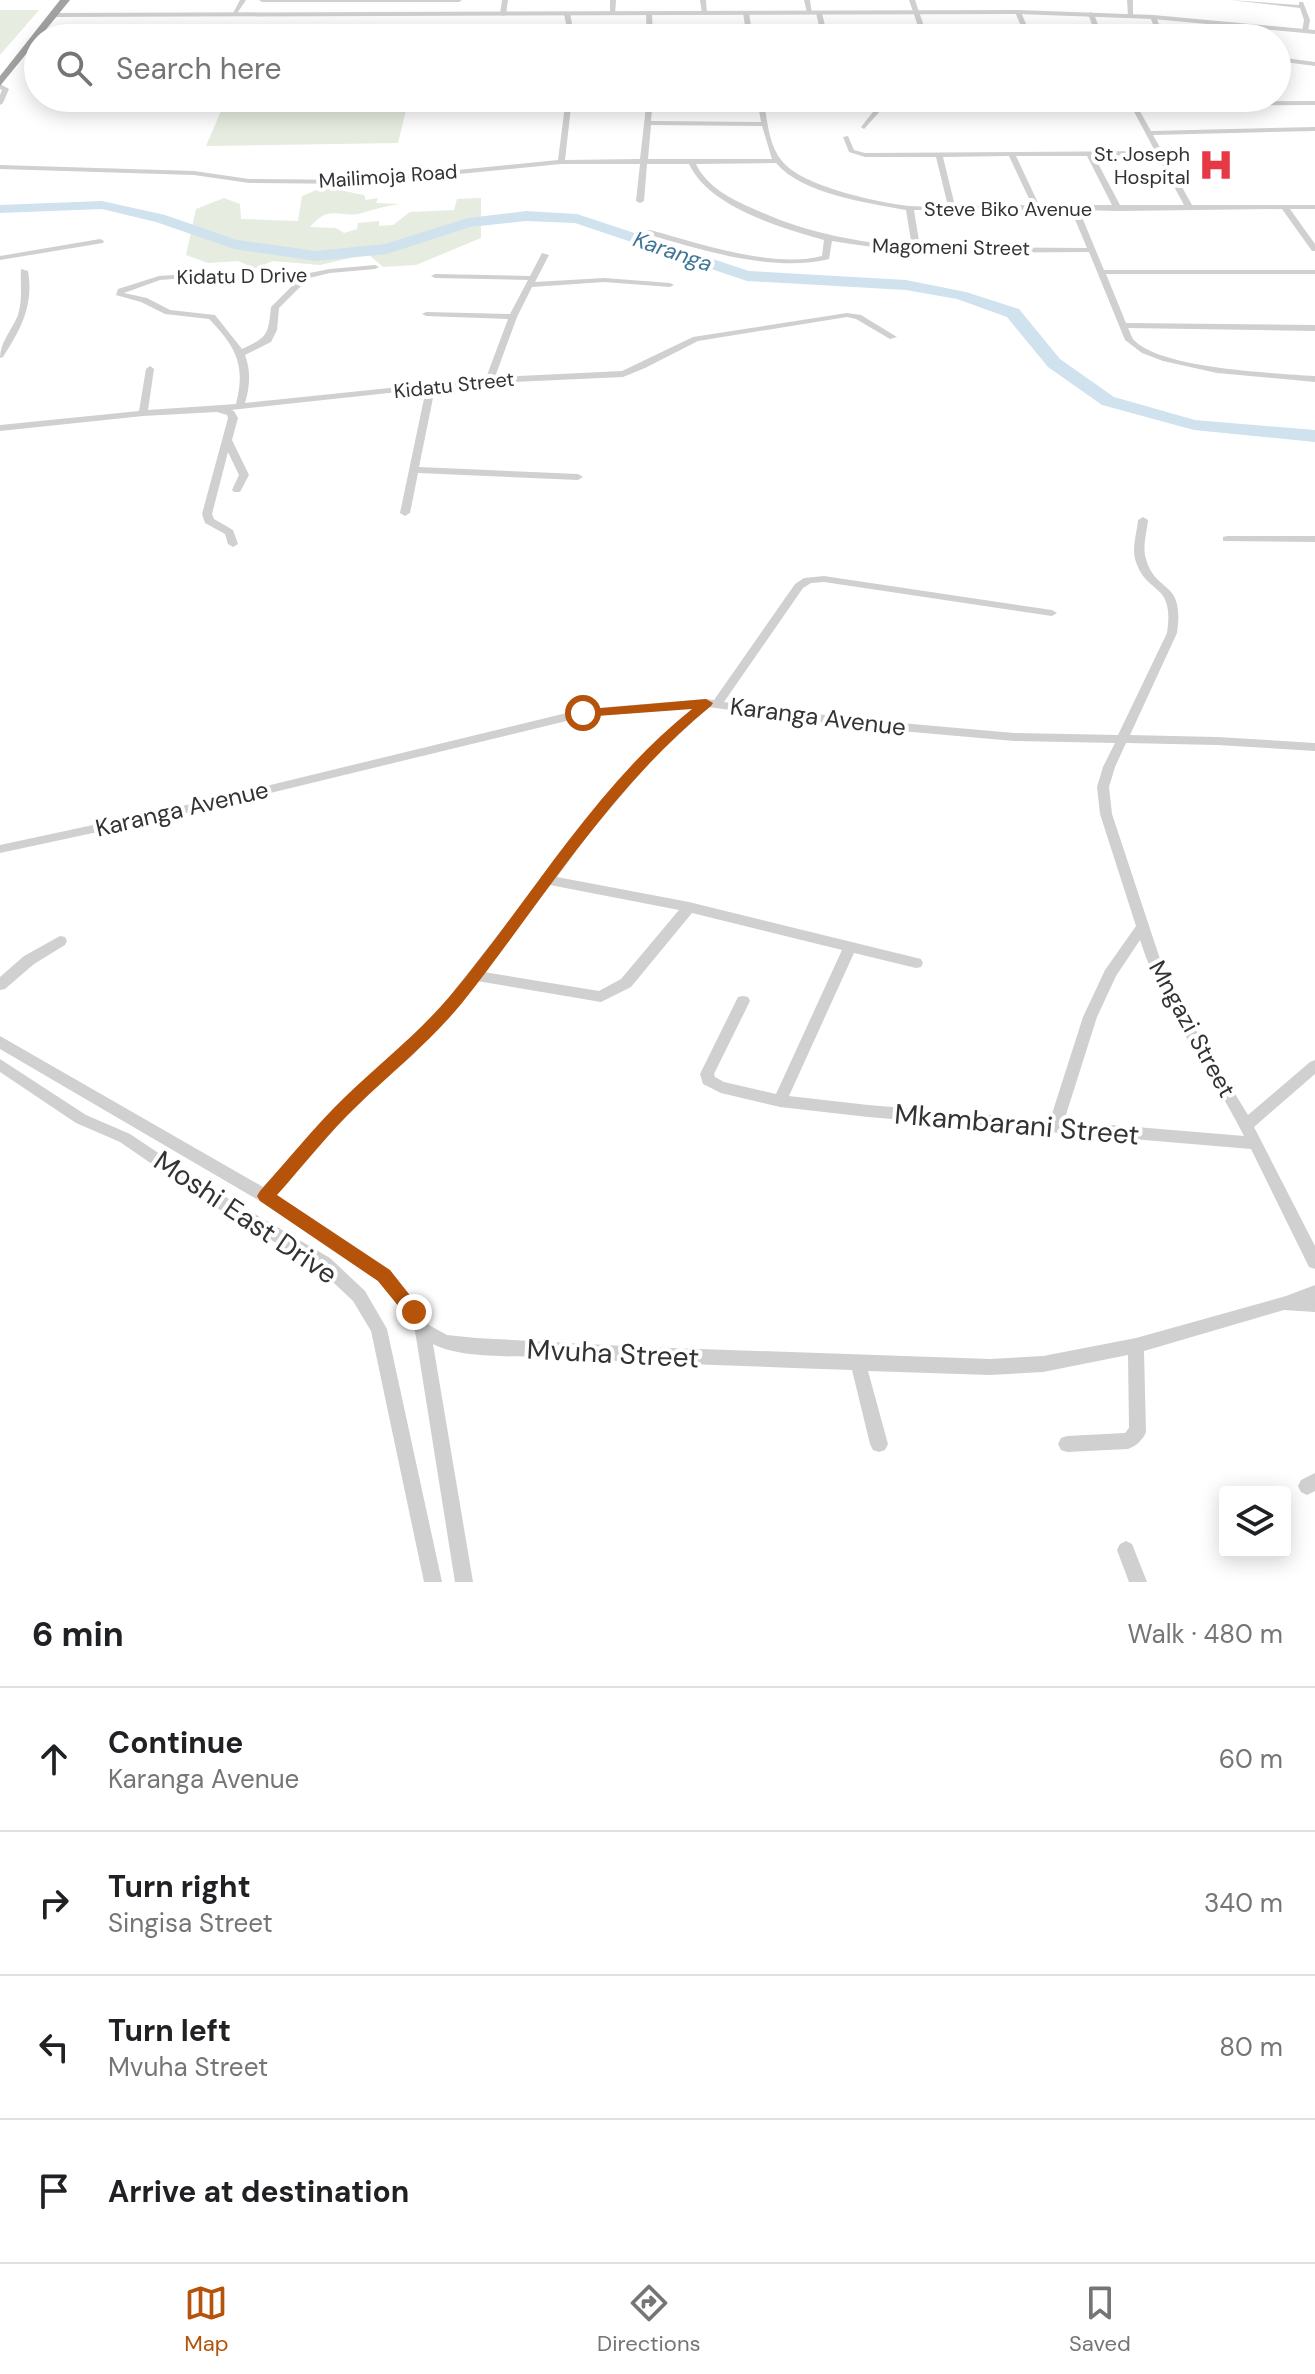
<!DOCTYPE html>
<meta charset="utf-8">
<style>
:root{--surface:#fff;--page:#f2f2f2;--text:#202124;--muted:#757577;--line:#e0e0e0;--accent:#b45309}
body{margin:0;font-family:"DM Sans",sans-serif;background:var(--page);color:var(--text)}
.controls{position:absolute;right:24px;bottom:24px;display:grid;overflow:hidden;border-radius:8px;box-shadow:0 4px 20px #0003}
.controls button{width:72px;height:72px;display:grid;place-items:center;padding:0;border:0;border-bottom:2px solid var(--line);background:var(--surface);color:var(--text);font:40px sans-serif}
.stop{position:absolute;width:24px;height:24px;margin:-18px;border:6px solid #b45309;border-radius:50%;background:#fff}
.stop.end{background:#b45309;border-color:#fff;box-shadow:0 2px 8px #0008}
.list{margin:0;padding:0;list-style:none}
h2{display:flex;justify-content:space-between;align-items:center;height:104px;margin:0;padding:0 32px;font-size:34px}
h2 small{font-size:26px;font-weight:400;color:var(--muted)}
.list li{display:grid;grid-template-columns:52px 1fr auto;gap:24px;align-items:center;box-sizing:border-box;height:144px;padding:0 32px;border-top:2px solid var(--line)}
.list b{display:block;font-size:30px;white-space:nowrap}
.list p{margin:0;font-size:26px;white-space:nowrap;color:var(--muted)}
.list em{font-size:26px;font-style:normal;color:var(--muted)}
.icon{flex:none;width:44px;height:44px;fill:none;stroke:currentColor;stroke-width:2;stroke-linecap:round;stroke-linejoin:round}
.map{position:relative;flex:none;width:1315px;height:1582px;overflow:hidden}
.search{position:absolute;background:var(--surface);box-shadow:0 4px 20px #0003;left:24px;right:24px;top:24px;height:88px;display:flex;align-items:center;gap:20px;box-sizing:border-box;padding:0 28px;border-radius:44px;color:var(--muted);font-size:30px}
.sheet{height:680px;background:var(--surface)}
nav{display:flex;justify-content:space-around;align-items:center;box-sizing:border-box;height:112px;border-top:2px solid var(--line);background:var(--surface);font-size:22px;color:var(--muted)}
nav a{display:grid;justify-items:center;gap:4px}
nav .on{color:var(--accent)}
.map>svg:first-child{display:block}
.green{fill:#e6ecdf}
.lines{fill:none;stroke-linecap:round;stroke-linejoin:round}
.river{fill:#cfe2ee;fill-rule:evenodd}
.minor{fill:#d0d0d0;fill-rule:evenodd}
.tertiary{fill:#d0d0d0;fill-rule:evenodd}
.trunk{fill:#a2a2a2;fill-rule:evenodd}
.route{fill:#b45309}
.labels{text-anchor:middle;stroke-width:8;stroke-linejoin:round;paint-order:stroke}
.far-poi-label{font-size:20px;fill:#333;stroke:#fff;text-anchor:end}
.far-street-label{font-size:20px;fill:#333;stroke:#fff}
.far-water-label{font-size:22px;font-style:italic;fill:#3f7597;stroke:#fff}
.street-label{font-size:24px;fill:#333;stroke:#fff}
.near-street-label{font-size:28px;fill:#333;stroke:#fff}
</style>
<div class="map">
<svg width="1315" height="1582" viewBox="0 0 1315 1582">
<rect width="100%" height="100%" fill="#fff"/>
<g class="green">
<polygon points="0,10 39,10 0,55"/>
<polygon points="408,102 398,143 206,146 224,104"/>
<path d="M 324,187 L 364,195 L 366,200 L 378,198 L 376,203 L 400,204 C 386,206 375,209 362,213 C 340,219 330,203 310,227 L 336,228 L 344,233 L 357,229 L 358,223 L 379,221 L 379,226 L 393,225 L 410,212 L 454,210 L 457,199 L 481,198 L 481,238 L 416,265 L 383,267 L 368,254 L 320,265 L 273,261 L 255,268 L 238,261 L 208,263 L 186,255 L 196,209 L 224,198 L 240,204 L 241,219 L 298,221 L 302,196 Z"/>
</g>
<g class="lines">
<polygon class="river" points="102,201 165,215 237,240 316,251 385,244 468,218 526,211 577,214 749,271 906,280 966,292 1019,309 1060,359 1114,397 1195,420 1315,430 1315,442 1194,430 1102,405 1048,367 1007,317 957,299 906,290 747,281 575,223 526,221 470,227 387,254 316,261 234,249 156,222 102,209 0,213 0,205"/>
<g class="minor">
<polygon points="240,0 246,0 236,15 232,15"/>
<polygon points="259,0 462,0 459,2 262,2"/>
<polygon points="502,0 508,0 506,14 503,16 500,14"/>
<polygon points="610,0 616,0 615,15 610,14"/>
<polygon points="700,0 706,0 707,14 702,13"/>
<polygon points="804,0 810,0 812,14 807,13"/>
<polygon points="909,0 915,0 928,38 922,38"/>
<polygon points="1127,0 1133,0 1133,17 1128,16"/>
<polygon points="1230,0 1299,5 1299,2 1303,2 1310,20 1308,31 1305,33 1302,31 1304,20 1300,8"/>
<polygon points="1018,10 1021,12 1032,38 1026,38 1015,12"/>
<polygon points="746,11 749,13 753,38 747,38 743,13"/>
<polygon points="819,11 822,13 828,38 822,38 816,13"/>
<polygon points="567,12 570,14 575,38 569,38 564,14"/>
<polygon points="649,12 652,14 653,38 647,38 646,14"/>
<polygon points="1091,12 1094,14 1103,38 1097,38 1088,14"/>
<polygon points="1153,15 1156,17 1165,38 1159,38 1150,17"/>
<polygon points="1277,57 1315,62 1315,66 1277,61"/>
<polygon points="0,84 9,89 3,103 0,105 0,95 2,90 0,89"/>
<path d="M 566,98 L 572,98 L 565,160 L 640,159 L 647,98 L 653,98 L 651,121 L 761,122 L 757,98 L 763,98 L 764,105 L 1128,102 L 1131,99 L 1135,102 L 1315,101 L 1315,105 L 1137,106 L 1151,131 L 1315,127 L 1315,131 L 1153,135 L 1192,205 L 1315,205 L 1315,209 L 1290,209 L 1315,244 L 1315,251 L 1312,251 L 1282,209 L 1118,211 L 1079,210 L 1104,270 L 1315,270 L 1315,274 L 1106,274 L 1126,323 L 1315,325 L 1315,331 L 1128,328 C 1129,329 1132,338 1133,339 C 1159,369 1275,373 1315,376 L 1315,382 L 1217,373 L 1163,361 L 1142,353 L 1125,340 L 1089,252 C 1002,252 917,256 832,241 L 829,259 C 774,273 701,250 647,234 L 647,230 L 650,230 C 698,243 774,269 822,256 L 824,240 C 781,228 709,207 689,164 L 647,164 L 644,201 L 640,203 L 636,201 L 640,164 L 561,164 L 357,184 L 249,183 L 194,175 L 0,169 L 0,165 L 194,171 L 249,179 L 357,180 L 558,160 ZM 1131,106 L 1155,151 L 865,153 L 854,150 L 848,136 L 843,137 L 849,152 L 865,157 L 936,157 L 948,206 C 935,206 922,207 910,206 C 879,203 801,186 782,161 C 770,147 768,126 765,109 L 876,108 L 861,127 L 864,129 L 883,108 ZM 651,125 L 762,126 L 772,159 L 648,159 ZM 1157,155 L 1184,205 L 1120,205 L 1094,156 ZM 1009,156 L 1032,205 L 955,206 L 943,157 ZM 1016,156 L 1087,156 L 1112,205 L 1039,205 ZM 776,163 C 802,194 868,203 906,210 L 912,247 C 855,242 806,233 754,209 C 731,199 707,187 696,164 ZM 914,210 L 1071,210 L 1087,248 L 920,247 Z"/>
<polygon points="100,239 104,241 103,243 0,260 0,256"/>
<path d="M 542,253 L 549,255 L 535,282 L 604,278 L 670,283 L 674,285 L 670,287 L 604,282 L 532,287 L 517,317 L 495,377 L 622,371 L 693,337 L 847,313 L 861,315 L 897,337 L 890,339 L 856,319 L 847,317 L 698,341 L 645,368 L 623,377 L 490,383 L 435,388 L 419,467 L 578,474 L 583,477 L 578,480 L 418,473 L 410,513 L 405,516 L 400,513 L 426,389 L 231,410 L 234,411 L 238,418 L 232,440 L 249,475 L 240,492 L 234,492 L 232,490 L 239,475 L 228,452 L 212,514 L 214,519 L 233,530 L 238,544 L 233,547 L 228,544 L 225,534 L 205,523 L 202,514 L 228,418 L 227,415 L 217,412 L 143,416 L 0,431 L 0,425 L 139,411 L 146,369 L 150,366 L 154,369 L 148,410 L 236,404 C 246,365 236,347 209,319 L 165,314 L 141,302 L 116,295 L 118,289 L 159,276 L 187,274 L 289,277 L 330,269 L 375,265 L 379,267 L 375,269 L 330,273 L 309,278 L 279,308 L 277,330 L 271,342 L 245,355 C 251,371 250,386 245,403 L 486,378 L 508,319 L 426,316 L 422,314 L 426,312 L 510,314 L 528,280 L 435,278 L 431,276 L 435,274 L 530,276 ZM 187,278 L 289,281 L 299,279 L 271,307 C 268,335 268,337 242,349 L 215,315 L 170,310 L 147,298 L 124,293 L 160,280 Z"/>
<path d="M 21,269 L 28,271 C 34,305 21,329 3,357 L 0,358 C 0,342 12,330 18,315 C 23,299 20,285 21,269 Z"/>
<path d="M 1143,517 L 1148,520 C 1147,532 1142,547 1146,559 C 1156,595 1185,578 1177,633 L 1130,735 L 1217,737 L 1315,743 L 1315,751 L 1217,745 L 1126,743 L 1115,767 L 1109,787 L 1112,814 L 1163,968 L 1180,1004 L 1248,1115 L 1310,1062 L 1315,1060 L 1315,1074 L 1254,1127 L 1315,1246 L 1315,1269 L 1309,1267 L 1251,1149 L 868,1117 L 780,1107 L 721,1093 L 703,1084 L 700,1074 L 738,997 L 743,996 L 748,997 L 750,1001 L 714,1074 L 715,1077 L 724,1082 L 776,1094 L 842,950 L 692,913 L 631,987 L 601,1002 L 477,981 L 460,1004 L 413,1055 L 355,1106 L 276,1195 L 390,1271 L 420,1307 L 429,1325 L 447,1335 L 476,1338 L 643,1347 L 990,1359 L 1043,1356 L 1136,1338 L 1286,1296 L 1315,1285 L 1315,1312 L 1284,1310 L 1144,1351 L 1146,1432 C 1143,1440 1136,1446 1128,1449 L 1067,1452 L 1061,1450 L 1058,1444 L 1061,1438 L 1067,1436 L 1125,1433 L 1129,1428 L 1128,1355 L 1043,1372 L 990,1375 L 868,1371 L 888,1444 L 885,1450 L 879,1452 L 873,1450 L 870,1444 L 852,1370 C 748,1366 645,1363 541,1357 C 512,1356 458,1358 433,1344 L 473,1582 L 455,1582 L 415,1331 L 408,1317 L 378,1281 L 260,1201 L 0,1049 L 0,1036 L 263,1187 L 345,1098 L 403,1047 L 450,996 L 540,881 L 541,876 L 544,875 L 582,826 L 642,756 L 694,708 L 583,717 L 200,810 L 0,853 L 0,845 L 200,802 L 583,709 L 706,699 L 714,700 L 795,584 L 804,578 L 824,576 L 1052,610 L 1057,613 L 1052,616 L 824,582 L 811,583 L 803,588 L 724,702 L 856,719 L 1014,733 L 1118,735 L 1167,633 C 1175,580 1146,597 1135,559 C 1132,547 1137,532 1138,520 ZM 708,707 L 856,727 L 1014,741 L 1115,743 L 1103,767 L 1097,787 L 1100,814 L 1136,926 L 1105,970 L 1083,1017 L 1050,1120 L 868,1105 L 789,1096 L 854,953 L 916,968 L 921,967 L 923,963 L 921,959 L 689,902 L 557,877 L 590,832 L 650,762 ZM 550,885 L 679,910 L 621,979 L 599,991 L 484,972 ZM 1140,940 C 1164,1015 1210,1068 1244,1136 L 1064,1121 L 1097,1017 L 1116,976 Z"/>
<polygon points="1227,536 1315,536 1315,542 1223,541 1223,537"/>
<polygon points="60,936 65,937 67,941 65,945 34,964 5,989 0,990 0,977 24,956"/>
<polygon points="0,1059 86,1115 130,1134 217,1192 330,1258 365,1291 387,1329 442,1582 424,1582 371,1331 353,1301 318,1268 207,1202 120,1142 76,1123 0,1072"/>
<polygon points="1315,1473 1315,1491 1307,1495 1301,1492 1298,1486 1301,1480"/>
<polygon points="1126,1541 1132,1544 1147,1582 1129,1582 1117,1550 1120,1544"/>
</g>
<polygon class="tertiary" points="1018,10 1153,15 1315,30 1315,34 1153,19 1018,14 53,17 49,15 53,13"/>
<polygon class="trunk" points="60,0 70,0 0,86 0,76"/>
</g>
<path class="route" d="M 706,699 L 713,703 L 711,706 C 610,788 542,902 462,1003 C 431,1041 393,1071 358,1105 C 329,1132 304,1165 277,1195 L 390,1270 L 423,1312 L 420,1318 L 414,1320 L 408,1318 L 378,1281 L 260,1201 L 257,1196 L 260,1191 C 288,1160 315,1126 345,1097 C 380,1063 419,1033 450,996 C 530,901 594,787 692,709 L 583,717 L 579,716 L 579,710 Z"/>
<defs>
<g id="hospital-bare" transform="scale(2.76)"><path d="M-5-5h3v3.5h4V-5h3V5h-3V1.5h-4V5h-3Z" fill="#e63946" stroke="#fff" stroke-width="2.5" paint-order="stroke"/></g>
</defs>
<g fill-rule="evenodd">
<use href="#hospital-bare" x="1216" y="165"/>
</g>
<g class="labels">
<g class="far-poi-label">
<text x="1190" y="161">St. Joseph<tspan x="1190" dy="23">Hospital</tspan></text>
</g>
<g class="far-street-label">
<text transform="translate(388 176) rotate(-4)" y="7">Mailimoja Road</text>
<text x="1008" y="216">Steve Biko Avenue</text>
<text transform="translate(951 247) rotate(1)" y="7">Magomeni Street</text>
<text transform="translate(242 276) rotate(-1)" y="7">Kidatu D Drive</text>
<text transform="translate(454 385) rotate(-6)" y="7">Kidatu Street</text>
</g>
<g class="far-water-label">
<text transform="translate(673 251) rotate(19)" y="8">Karanga</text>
</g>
<g class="street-label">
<text transform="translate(818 717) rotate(7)" y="8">Karanga Avenue</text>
<text transform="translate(182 809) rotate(-13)" y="8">Karanga Avenue</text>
<text transform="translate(1192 1029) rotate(61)" y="8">Mngazi Street</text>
</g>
<g class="near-street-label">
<text transform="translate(1017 1124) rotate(5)" y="10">Mkambarani Street</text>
<text transform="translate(246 1217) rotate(34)" y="10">Moshi East Drive</text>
<text transform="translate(613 1353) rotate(3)" y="10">Mvuha Street</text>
</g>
</g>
</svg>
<div class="controls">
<button><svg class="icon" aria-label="layers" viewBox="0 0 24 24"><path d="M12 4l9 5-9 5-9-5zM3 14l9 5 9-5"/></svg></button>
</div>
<div class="stop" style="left:583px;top:713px"></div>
<div class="stop end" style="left:414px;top:1312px"></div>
<div class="search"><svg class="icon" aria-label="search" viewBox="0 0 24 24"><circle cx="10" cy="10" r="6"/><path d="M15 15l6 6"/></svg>Search here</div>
</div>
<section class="sheet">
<h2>6 min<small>Walk · 480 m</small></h2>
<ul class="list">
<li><svg class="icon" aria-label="ahead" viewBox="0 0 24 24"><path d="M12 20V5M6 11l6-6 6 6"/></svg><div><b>Continue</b><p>Karanga Avenue</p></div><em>60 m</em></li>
<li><svg class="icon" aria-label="right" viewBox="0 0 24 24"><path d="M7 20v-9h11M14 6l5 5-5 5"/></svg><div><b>Turn right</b><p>Singisa Street</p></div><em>340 m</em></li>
<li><svg class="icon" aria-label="left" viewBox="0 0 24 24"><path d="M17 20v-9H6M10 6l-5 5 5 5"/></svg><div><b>Turn left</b><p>Mvuha Street</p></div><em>80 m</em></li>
<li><svg class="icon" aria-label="arrive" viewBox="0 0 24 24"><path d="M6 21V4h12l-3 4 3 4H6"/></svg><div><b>Arrive at destination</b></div></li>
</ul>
</section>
<nav>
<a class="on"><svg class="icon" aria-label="map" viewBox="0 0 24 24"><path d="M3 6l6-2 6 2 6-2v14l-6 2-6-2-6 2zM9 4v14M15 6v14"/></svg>Map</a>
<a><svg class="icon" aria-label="directions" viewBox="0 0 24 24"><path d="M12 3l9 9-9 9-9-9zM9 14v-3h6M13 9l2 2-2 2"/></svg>Directions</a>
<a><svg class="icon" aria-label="saved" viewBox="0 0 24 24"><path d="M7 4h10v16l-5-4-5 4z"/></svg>Saved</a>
</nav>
